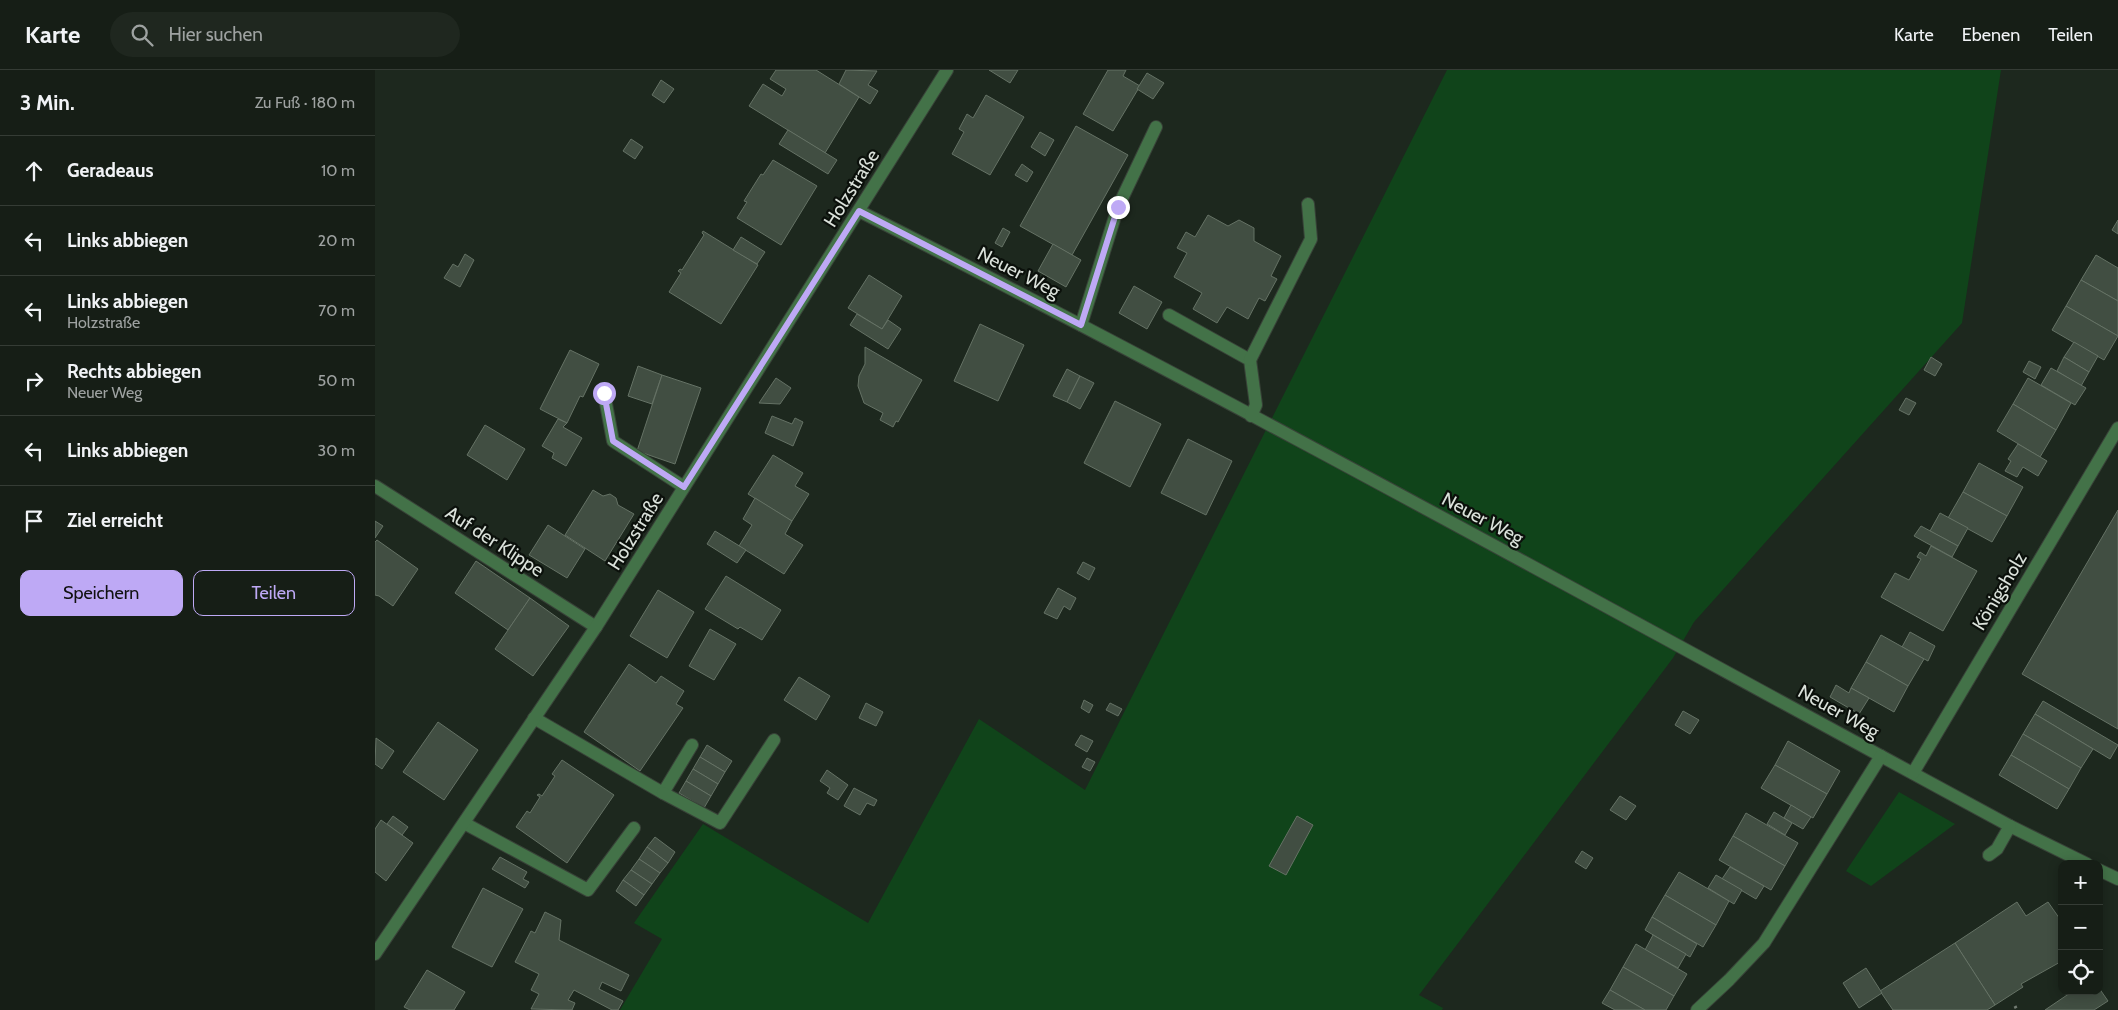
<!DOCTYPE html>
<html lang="de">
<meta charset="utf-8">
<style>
:root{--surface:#161e16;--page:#1f271f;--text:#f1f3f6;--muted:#9ea2a1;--line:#353c35;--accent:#bea9f5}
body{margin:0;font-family:Cabin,sans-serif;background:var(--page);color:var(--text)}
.controls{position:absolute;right:15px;bottom:15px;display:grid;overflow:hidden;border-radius:10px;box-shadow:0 2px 12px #0003}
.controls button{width:45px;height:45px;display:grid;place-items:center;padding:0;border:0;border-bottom:1px solid var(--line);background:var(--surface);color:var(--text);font:25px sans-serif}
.stop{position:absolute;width:15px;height:15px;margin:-11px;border:4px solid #bea9f5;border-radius:50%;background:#fff}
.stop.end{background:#bea9f5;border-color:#fff;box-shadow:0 1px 5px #0008}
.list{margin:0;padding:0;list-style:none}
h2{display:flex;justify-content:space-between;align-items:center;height:65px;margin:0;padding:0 20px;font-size:21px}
h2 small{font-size:16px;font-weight:400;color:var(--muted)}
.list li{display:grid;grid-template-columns:32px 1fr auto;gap:15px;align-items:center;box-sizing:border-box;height:70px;padding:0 20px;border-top:1px solid var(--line)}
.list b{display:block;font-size:19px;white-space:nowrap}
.list p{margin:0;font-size:16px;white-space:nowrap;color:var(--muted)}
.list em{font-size:16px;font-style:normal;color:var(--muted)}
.actions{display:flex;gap:10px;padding:15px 20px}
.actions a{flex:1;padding:11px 0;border:1px solid var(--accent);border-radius:10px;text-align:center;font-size:18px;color:var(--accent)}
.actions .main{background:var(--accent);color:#111}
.icon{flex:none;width:28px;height:28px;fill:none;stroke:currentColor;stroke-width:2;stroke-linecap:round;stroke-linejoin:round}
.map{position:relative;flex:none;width:1743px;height:940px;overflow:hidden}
header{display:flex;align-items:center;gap:30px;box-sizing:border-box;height:70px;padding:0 25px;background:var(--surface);border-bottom:1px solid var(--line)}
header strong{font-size:24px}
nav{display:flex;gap:28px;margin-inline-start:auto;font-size:18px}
.search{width:350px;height:45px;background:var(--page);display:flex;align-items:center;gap:12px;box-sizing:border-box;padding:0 18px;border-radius:28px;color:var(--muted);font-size:19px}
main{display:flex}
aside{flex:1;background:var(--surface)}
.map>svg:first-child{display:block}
.green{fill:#10441a}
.building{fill:#414e42;stroke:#657265}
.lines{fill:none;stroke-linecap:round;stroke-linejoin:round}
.minor-casing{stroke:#384238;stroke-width:14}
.path{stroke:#727b72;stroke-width:3;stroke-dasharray:2.5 4;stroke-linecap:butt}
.minor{stroke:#437248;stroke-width:12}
.route{stroke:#bea9f5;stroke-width:6}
.labels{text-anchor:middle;stroke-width:4.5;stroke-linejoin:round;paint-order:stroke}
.street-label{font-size:19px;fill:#dbe2db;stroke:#0b100b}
</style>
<header>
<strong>Karte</strong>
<div class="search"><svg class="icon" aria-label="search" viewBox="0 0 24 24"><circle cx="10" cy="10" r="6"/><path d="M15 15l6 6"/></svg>Hier suchen</div>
<nav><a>Karte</a><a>Ebenen</a><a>Teilen</a></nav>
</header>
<main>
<aside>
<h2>3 Min.<small>Zu Fuß · 180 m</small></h2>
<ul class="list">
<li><svg class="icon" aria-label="ahead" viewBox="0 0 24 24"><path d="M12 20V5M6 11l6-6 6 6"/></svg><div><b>Geradeaus</b></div><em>10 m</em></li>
<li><svg class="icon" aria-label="left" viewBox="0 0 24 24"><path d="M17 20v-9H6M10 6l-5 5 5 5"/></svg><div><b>Links abbiegen</b></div><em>20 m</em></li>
<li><svg class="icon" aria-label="left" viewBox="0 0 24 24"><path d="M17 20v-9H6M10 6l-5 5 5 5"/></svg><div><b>Links abbiegen</b><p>Holzstraße</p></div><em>70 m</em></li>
<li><svg class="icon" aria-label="right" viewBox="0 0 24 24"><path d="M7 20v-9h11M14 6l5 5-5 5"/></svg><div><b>Rechts abbiegen</b><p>Neuer Weg</p></div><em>50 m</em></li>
<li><svg class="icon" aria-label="left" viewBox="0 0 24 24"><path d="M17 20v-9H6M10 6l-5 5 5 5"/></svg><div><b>Links abbiegen</b></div><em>30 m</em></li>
<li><svg class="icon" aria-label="arrive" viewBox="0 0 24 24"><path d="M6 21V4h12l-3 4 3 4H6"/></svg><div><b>Ziel erreicht</b></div></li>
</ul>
<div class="actions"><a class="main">Speichern</a><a>Teilen</a></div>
</aside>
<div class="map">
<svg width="1743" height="940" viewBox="0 0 1743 940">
<rect width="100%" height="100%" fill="#1d281e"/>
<g class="green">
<polygon points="1072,0 1626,0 1587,253 1319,552 1298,588 1044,925 1068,938 1067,940 245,940 287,869 259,853 328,754 493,853 604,649 710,720"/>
<polygon points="1524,722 1580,754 1496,816 1471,801"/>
</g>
<g class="building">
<polygon points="401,0 441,0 484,27 450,83 374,36 388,14 407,26 411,19 395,9"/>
<polygon points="471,0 502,1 493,15 503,21 495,34 464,14"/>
<polygon points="614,0 643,0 635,13"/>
<polygon points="733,0 751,0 748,6 765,16 738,61 708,44"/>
<polygon points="772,3 789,13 778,29 762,19"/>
<polygon points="286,10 299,19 289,33 277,25"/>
<polygon points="611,25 649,47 615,105 577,84 589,62 584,59 592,44 598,48"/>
<polygon points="701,56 753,85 697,185 645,156"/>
<polygon points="413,60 462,90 453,104 404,74"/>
<polygon points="665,62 679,70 670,86 656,77"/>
<polygon points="256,69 268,77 260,89 248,81"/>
<polygon points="398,90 442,116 406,175 362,148 372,132 369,131 386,104 388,105"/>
<polygon points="647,94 658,102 652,112 640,105"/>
<polygon points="833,145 853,156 864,150 879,158 879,171 906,186 896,206 902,209 890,231 884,228 873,249 852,237 842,253 818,239 827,223 799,207 812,183 802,178 811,162 820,167"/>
<polygon points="1743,150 1743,164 1737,160"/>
<polygon points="628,158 635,162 627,177 620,173"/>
<polygon points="328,161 383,195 346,254 294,222 306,203 303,201 305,199 307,200 329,165 327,163"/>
<polygon points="366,167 390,182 382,194 358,180"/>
<polygon points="678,174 706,190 691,217 663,201"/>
<polygon points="90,184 99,190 85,217 69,208 78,194 83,197"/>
<polygon points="1721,185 1743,198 1743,231 1706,210"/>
<polygon points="494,205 527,226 507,259 473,238"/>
<polygon points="1706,210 1743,231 1743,266 1691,236"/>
<polygon points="759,216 787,232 772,259 744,243"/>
<polygon points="1691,236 1743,266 1729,290 1677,260"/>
<polygon points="482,244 507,259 513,250 526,259 513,279 475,255"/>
<polygon points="605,254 649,275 623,331 579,311"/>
<polygon points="1699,272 1723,286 1714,302 1689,287"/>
<polygon points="490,277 547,310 523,352 521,351 518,357 505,350 508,343 489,333 483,316 484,306 490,294"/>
<polygon points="195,280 224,294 208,327 205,326 192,353 165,339"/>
<polygon points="1556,287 1567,294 1560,306 1549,300"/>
<polygon points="1689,287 1714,302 1706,316 1682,301"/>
<polygon points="1654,291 1666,297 1660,309 1648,302"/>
<polygon points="263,296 287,305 277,334 253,326"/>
<polygon points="1676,298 1711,318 1700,335 1666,315"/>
<polygon points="692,299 705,306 692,332 678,326"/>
<polygon points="287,305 326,318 300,394 262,381"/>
<polygon points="705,306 719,313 705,339 692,332"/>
<polygon points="401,308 416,318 405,334 384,333"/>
<polygon points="1653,308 1696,333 1681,360 1638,334"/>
<polygon points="1531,328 1541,333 1534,345 1524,340"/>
<polygon points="740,331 786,354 755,417 709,393"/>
<polygon points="1638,334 1681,360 1665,387 1622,361"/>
<polygon points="397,346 417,354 420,348 428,352 418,376 390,363"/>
<polygon points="183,349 192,353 188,357 207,368 191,396 177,388 179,383 167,376"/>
<polygon points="110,355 150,379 132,410 92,385"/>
<polygon points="813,369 857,391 831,445 786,423"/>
<polygon points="1643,374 1672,391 1663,406 1648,397 1642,407 1630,401 1636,391 1633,389"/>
<polygon points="398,385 428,403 420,416 434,424 417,451 373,424"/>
<polygon points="1604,393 1648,417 1632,446 1588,422"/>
<polygon points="218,420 228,426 235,424 241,428 243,435 259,444 230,491 190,465"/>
<polygon points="1588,422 1632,446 1617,472 1573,448"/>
<polygon points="380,428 417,451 410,464 428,475 409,504 364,476 377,455 368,449"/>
<polygon points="1743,440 1743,659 1647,604"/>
<polygon points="1565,443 1593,458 1583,476 1555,461"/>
<polygon points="0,451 8,456 0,468"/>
<polygon points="173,455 210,479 192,508 154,485"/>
<polygon points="1546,456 1583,476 1577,487 1539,466"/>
<polygon points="340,461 371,480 362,493 332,474"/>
<polygon points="2,470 43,499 18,536 4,526 0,525 0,472"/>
<polygon points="1556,476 1602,501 1568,561 1506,527 1520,503 1534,510 1546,489 1542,487 1545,482 1551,486"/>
<polygon points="101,491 155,528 133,560 80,523"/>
<polygon points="708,492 720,498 714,510 702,503"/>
<polygon points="351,506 406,540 387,570 365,557 363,559 330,539"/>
<polygon points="683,518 701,528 695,540 689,536 682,549 669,543"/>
<polygon points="283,520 319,542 292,588 255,566"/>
<polygon points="155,528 194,556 158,606 120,579"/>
<polygon points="335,559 361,574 339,610 314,596"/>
<polygon points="1535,562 1560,576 1553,591 1527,577"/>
<polygon points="1506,565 1549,589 1533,616 1491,592"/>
<polygon points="1491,592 1533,616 1519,642 1476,618"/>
<polygon points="254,594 281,613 286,606 309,621 301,634 308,638 265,701 209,662"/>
<polygon points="424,607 455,626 441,650 409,630"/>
<polygon points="1461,615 1474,623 1476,618 1494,628 1484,644 1455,627"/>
<polygon points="709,630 718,635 714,643 706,638"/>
<polygon points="1668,631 1743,675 1735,689 1660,644"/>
<polygon points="491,633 508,642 501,656 484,648"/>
<polygon points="735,633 747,639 743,646 731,640"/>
<polygon points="1308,641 1324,650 1315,664 1300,655"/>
<polygon points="1660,644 1718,679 1706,698 1648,664"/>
<polygon points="63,652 103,680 69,730 28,702"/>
<polygon points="1648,664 1706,698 1694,719 1636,685"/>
<polygon points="706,665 718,671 712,682 700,675"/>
<polygon points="1,668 19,681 7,699 0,694"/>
<polygon points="1413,671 1465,701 1452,724 1400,695"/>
<polygon points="332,675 357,691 350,702 325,687"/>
<polygon points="1636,685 1694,719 1682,739 1624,705"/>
<polygon points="325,687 350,702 343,714 318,699"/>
<polygon points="712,688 720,692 715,701 707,697"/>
<polygon points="187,690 239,725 192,793 141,757 152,741 155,743 165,727 162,725 164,724 167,726 180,706 177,704"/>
<polygon points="1400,695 1452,724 1438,748 1386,718"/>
<polygon points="318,699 343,714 336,726 311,711"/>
<polygon points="452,700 473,715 463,730 452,723 455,718 445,711"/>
<polygon points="311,711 336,726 329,738 304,723"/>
<polygon points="479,718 502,730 499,736 492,733 485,745 469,736"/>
<polygon points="1245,726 1261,736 1251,750 1235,740"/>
<polygon points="1416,735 1436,747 1428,759 1409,748"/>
<polygon points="1399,742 1417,753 1410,765 1392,754"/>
<polygon points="1371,743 1423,773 1410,796 1358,766"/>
<polygon points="18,746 33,757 27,765 12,754"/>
<polygon points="922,746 938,755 911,805 894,796"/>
<polygon points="6,750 38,773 11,811 0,802 0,759"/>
<polygon points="1358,766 1410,796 1396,820 1344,790"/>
<polygon points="280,767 300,782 293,793 272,777"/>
<polygon points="272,777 293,793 285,803 264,789"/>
<polygon points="1207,781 1218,788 1211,799 1200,792"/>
<polygon points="125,787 152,802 148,809 154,812 150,818 117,799"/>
<polygon points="264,789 285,803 277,814 256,800"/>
<polygon points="1355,797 1389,816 1381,829 1347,809"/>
<polygon points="256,800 277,814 269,825 248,810"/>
<polygon points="1304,802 1354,831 1341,855 1290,825"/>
<polygon points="1341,805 1367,820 1359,834 1333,818"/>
<polygon points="248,810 269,825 261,836 241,821"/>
<polygon points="108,818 148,839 117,897 77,877"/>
<polygon points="1290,825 1341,855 1328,877 1277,847"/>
<polygon points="1642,832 1651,846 1673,832 1687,852 1687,891 1646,914 1648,917 1620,935 1580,873"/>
<polygon points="170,842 186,850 184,870 254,905 246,921 227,912 224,919 248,931 243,940 237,940 199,920 193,930 200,933 197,940 156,939 164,924 156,920 164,904 140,892 156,861 160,863"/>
<polygon points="1277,847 1322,874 1315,887 1270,860"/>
<polygon points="1278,865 1311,884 1303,898 1270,880"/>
<polygon points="1580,873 1620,935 1612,940 1518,940 1505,921"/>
<polygon points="1261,874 1312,904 1299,926 1248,897"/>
<polygon points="1248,897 1299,926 1291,940 1270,940 1235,920"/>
<polygon points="1491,898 1507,923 1484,938 1468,913"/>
<polygon points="52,900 90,922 79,940 35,940 29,937"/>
<polygon points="1724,918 1733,931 1719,940 1670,940 1698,921 1724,921"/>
<polygon points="1235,920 1270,940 1240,940 1227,933"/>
</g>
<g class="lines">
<g class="minor-casing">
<g id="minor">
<path d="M 484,141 C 872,337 1252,549 1635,756 L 1712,794"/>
<polyline points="794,245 875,290 881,335 876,346"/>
<polyline points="706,255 743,137 781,57"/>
<polyline points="875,290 936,169 933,134"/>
<polyline points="229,323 238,371 309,417"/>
<polyline points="0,416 221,557"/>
<polyline points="159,648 288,723 317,675"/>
<polyline points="1538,703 1743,358"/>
<polyline points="288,723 345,753 399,670"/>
<polyline points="89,753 213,820 259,758"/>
<polyline points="1614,785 1622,779 1635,756"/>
<polyline points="1724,800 1743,809"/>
<polyline points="0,884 221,557 572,0"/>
<polyline points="1322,940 1354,910 1389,873 1506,686"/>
</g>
</g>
<polyline class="path" points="1640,936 1642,940"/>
<use href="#minor" class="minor"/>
</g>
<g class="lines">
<polyline class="route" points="229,323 238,371 309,417 484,141 706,255 743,137"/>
</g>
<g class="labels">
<g class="street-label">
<text transform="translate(476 118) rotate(-58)" y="7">Holzstraße</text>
<text transform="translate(644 202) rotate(27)" y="7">Neuer Weg</text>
<text transform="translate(1108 448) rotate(28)" y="7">Neuer Weg</text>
<text transform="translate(260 461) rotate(-58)" y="7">Holzstraße</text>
<text transform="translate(120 471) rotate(33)" y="7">Auf der Klippe</text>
<text transform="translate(1624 521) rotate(-59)" y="7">Königsholz</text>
<text transform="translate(1464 641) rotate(29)" y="7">Neuer Weg</text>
</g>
</g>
</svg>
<div class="controls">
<button>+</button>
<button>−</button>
<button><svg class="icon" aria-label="locate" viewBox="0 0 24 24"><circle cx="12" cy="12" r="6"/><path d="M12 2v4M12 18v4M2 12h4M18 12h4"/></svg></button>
</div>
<div class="stop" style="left:229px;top:323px"></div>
<div class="stop end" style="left:743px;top:137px"></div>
</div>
</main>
